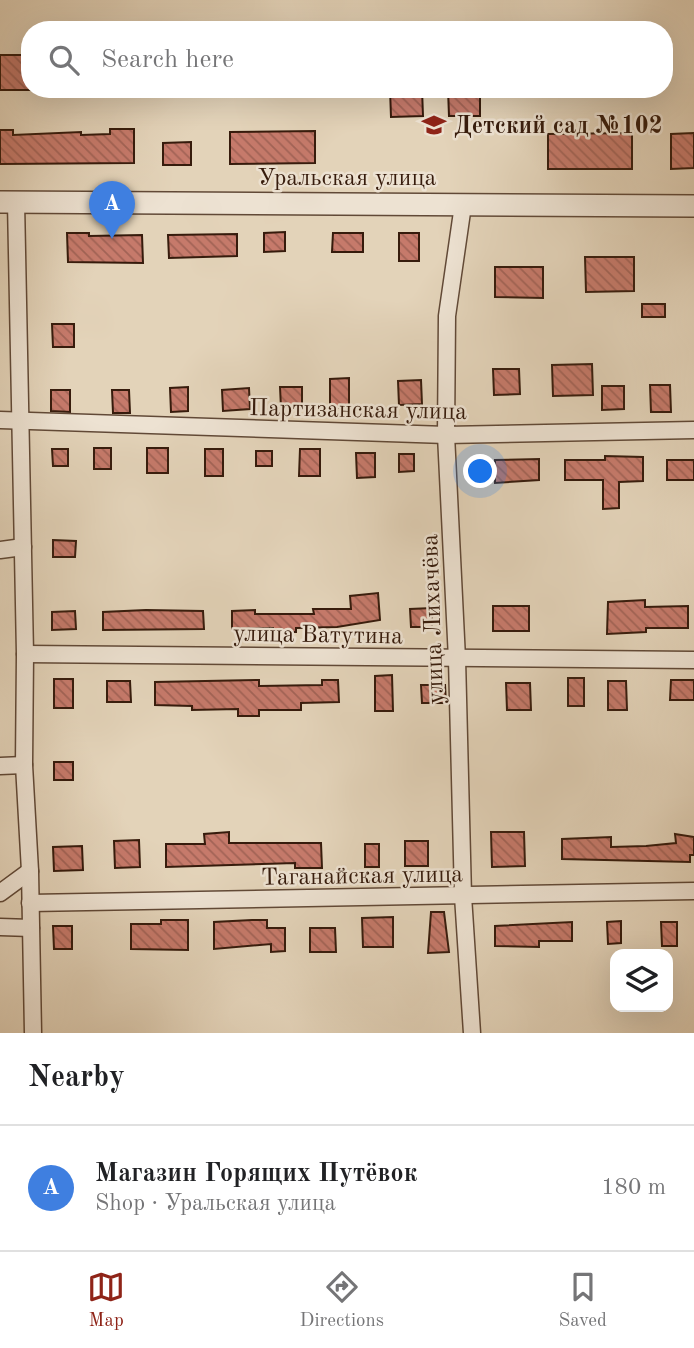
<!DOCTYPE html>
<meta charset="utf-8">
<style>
:root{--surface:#fff;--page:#f6f6f6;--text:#202124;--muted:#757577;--line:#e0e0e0;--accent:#8f2418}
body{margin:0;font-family:"Old Standard TT",serif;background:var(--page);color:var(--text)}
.controls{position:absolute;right:21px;bottom:21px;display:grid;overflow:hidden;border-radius:14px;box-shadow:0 7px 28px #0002}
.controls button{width:63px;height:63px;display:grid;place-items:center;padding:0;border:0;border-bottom:2px solid var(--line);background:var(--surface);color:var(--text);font:35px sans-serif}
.you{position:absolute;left:481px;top:472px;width:24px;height:24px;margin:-18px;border:5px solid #fff;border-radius:50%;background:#1a73e8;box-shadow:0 0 0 10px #1a73e833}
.badge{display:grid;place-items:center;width:46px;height:46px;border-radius:50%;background:var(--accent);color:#fff;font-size:23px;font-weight:700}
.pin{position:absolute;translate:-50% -58px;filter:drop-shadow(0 2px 4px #0008)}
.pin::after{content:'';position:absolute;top:37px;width:24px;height:21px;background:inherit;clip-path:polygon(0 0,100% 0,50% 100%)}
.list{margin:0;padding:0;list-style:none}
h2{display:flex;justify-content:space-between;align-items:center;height:91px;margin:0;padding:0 28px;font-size:30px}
h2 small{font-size:23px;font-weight:400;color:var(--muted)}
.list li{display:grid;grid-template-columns:46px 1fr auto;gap:21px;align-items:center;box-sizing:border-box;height:126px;padding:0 28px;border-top:2px solid var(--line)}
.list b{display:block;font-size:26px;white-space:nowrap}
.list p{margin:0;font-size:23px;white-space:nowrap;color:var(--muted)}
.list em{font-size:23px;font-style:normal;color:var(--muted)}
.icon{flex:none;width:38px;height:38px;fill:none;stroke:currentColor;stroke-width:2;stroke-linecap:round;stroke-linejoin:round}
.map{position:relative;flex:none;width:694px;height:1033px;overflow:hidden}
.search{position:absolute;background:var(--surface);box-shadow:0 7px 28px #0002;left:21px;right:21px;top:21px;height:77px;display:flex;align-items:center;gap:18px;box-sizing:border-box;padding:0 24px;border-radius:28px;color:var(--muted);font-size:26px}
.sheet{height:217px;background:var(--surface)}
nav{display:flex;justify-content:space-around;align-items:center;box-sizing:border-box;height:98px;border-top:2px solid var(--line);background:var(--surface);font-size:19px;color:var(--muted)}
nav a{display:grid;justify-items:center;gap:4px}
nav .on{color:var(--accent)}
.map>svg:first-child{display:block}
.building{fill:url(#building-back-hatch);stroke:#361b0c;stroke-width:2}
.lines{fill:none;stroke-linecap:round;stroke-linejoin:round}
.minor-casing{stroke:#614937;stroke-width:19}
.tertiary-casing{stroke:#614937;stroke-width:24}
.minor{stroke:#ede2d2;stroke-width:16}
.tertiary{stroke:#ede2d2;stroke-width:21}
.labels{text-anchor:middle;stroke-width:5;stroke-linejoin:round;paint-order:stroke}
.poi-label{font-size:24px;font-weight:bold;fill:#361b0c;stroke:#ede2d2;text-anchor:start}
.street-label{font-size:24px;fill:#361b0c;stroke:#ede2d2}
</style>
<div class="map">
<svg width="694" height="1033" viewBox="0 0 694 1033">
<defs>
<pattern id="building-back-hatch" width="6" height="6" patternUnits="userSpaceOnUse" patternTransform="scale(1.75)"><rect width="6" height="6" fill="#c67a6b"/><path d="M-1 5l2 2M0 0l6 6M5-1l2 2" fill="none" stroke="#a26356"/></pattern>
</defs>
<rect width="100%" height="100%" fill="#e3d3b9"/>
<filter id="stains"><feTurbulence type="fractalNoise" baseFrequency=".00286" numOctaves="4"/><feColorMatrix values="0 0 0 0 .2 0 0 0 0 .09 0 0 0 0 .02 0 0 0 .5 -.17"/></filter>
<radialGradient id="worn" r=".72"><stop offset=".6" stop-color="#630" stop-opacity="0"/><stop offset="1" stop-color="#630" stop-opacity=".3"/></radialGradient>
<g class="building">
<rect x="0" y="55" width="30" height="35"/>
<polygon points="390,89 422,89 423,116 391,117"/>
<polygon points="448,89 480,89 480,116 449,116"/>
<polygon points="110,129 134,129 134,163 0,164 0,130 13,130 13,135 81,132 81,135 110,134"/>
<polygon points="315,131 315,163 230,164 230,132"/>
<polygon points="632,133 632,169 548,169 548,134"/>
<polygon points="694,133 694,168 671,169 671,134"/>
<polygon points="191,142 191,165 163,165 163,143"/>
<polygon points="285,232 285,251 264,252 264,233"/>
<polygon points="67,233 89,233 89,236 142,235 143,263 68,262"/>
<polygon points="333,233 363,233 363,252 332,252"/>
<rect x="399" y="233" width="20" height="28"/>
<polygon points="237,234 237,256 169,258 168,235"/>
<polygon points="585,257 634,257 634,291 586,292"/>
<polygon points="495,267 543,267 543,298 495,297"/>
<rect x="642" y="304" width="23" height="13"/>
<polygon points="52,324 74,324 74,347 53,347"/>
<polygon points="592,364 593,395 553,396 552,365"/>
<polygon points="493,369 519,369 520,394 494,395"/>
<polygon points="349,378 349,408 330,408 330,379"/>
<polygon points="421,380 422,404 399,405 398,381"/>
<polygon points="650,385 670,385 671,412 651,412"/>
<polygon points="602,386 624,386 624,409 602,410"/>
<polygon points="188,387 188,411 171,412 170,388"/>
<polygon points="280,387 302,387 302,407 281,408"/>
<polygon points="249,388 250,409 223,411 222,390"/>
<polygon points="51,390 70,390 70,412 51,411"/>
<polygon points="112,390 129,390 130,413 113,413"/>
<rect x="94" y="448" width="17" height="21"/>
<rect x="147" y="448" width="21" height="25"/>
<polygon points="52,449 68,449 68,466 53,466"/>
<rect x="205" y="449" width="18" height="27"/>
<polygon points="300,449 320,449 320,476 299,476"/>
<rect x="256" y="451" width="16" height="15"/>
<polygon points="356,453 375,453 375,477 357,478"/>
<polygon points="399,454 414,454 414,471 399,472"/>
<polygon points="605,456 643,457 643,481 619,482 619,508 603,509 603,480 565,480 565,460 605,460"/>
<polygon points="539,459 539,480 495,483 495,460"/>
<rect x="667" y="460" width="27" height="20"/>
<polygon points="53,540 76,541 75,557 53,557"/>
<polygon points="378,593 380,620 337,627 296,628 296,632 273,632 273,628 232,629 232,611 255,610 255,614 314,614 313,609 351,609 350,596"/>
<polygon points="645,600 645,607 688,606 688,628 646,628 646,632 607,634 608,602"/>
<rect x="493" y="606" width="36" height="25"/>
<polygon points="432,608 432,627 411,627 410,609"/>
<polygon points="146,610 203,611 204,629 103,630 103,612"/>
<polygon points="75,611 76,629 52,630 52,612"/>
<polygon points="392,675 393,711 375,711 375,676"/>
<rect x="568" y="678" width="16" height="28"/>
<rect x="54" y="679" width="19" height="29"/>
<polygon points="259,680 259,686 322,685 322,680 338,680 339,702 301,703 301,710 259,710 259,716 238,716 238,709 192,710 192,706 155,705 155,682"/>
<polygon points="671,680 694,680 694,700 670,700"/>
<polygon points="107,681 130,681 131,702 107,702"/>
<polygon points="608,681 626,681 627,710 608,710"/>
<polygon points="506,683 530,683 531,710 507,710"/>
<polygon points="421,685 445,685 446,703 422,703"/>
<rect x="54" y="762" width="19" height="18"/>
<polygon points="229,832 229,843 321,843 322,868 295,868 295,863 166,867 166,844 205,844 204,834"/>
<polygon points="491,832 524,832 525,866 492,867"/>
<polygon points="675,834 694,837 694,855 690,855 690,862 562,859 562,839 611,837 611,847 646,846 676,843"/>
<polygon points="139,840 140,867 115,868 114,841"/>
<rect x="405" y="841" width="23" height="25"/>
<rect x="365" y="844" width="14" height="23"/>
<polygon points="82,846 83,870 54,871 53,847"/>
<polygon points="431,912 444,912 449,952 428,953"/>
<polygon points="393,917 393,947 363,947 362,918"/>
<polygon points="161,920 188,920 188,950 131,949 131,924 161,924"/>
<polygon points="252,920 267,920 267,928 285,928 285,951 271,952 271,944 214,949 214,922"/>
<polygon points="621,921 621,943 608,944 607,922"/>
<polygon points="572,922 572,941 539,941 539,947 495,946 495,926"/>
<polygon points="661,922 677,922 677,946 662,946"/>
<polygon points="53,926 72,926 72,949 54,949"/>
<polygon points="310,928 335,928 336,952 310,952"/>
</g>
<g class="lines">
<g class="minor-casing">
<g id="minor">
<polyline points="16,202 25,654 24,765 30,871 33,1033"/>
<polyline points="463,205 447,316 446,435 457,659 463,896 472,1033"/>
<polyline points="0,420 446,435 694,430"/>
<polyline points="0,550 23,547"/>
<polyline points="25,654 694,660"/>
<polyline points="0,766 24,765"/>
<polyline points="0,893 30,871"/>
<polyline points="30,903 694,891"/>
<polyline points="0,927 31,928"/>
</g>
</g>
<g class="tertiary-casing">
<polyline id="tertiary" points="0,202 694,206"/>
</g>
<use href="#minor" class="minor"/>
<use href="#tertiary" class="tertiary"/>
</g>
<defs>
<g id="school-bare" transform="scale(1.89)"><path d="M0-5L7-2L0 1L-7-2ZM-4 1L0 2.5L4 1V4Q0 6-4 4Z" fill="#8f2418" stroke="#ede2d2" stroke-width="2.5" paint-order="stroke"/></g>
</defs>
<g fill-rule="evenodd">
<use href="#school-bare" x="434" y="125"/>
</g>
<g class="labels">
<g class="poi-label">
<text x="454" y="133">Детский сад №102</text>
</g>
<g class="street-label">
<text x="347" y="185">Уральская улица</text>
<text transform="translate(358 409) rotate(1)" y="8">Партизанская улица</text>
<text transform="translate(432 619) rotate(-92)" y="8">улица Лихачёва</text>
<text transform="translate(318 634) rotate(1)" y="8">улица Ватутина</text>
<text transform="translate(362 875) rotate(-1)" y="8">Таганайская улица</text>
</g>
</g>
<rect width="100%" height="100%" filter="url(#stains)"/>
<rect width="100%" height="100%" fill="url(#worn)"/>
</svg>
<div class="controls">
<button><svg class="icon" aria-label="layers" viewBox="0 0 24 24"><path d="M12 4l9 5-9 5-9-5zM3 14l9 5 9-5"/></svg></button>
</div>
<div class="you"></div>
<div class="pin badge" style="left:112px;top:239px;background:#3f7fe0">A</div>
<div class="search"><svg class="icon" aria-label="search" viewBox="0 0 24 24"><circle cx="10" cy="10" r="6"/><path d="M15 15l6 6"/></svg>Search here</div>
</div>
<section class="sheet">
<h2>Nearby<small></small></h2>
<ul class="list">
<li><span class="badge" style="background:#3f7fe0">A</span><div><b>Магазин Горящих Путёвок</b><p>Shop · Уральская улица</p></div><em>180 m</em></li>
</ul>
</section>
<nav>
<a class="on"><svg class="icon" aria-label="map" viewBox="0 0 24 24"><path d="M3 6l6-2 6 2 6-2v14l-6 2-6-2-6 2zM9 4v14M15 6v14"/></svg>Map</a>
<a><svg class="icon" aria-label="directions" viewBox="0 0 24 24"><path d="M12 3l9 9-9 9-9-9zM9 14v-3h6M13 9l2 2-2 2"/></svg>Directions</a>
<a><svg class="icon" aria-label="saved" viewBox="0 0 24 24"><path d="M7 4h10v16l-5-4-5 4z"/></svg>Saved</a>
</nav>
